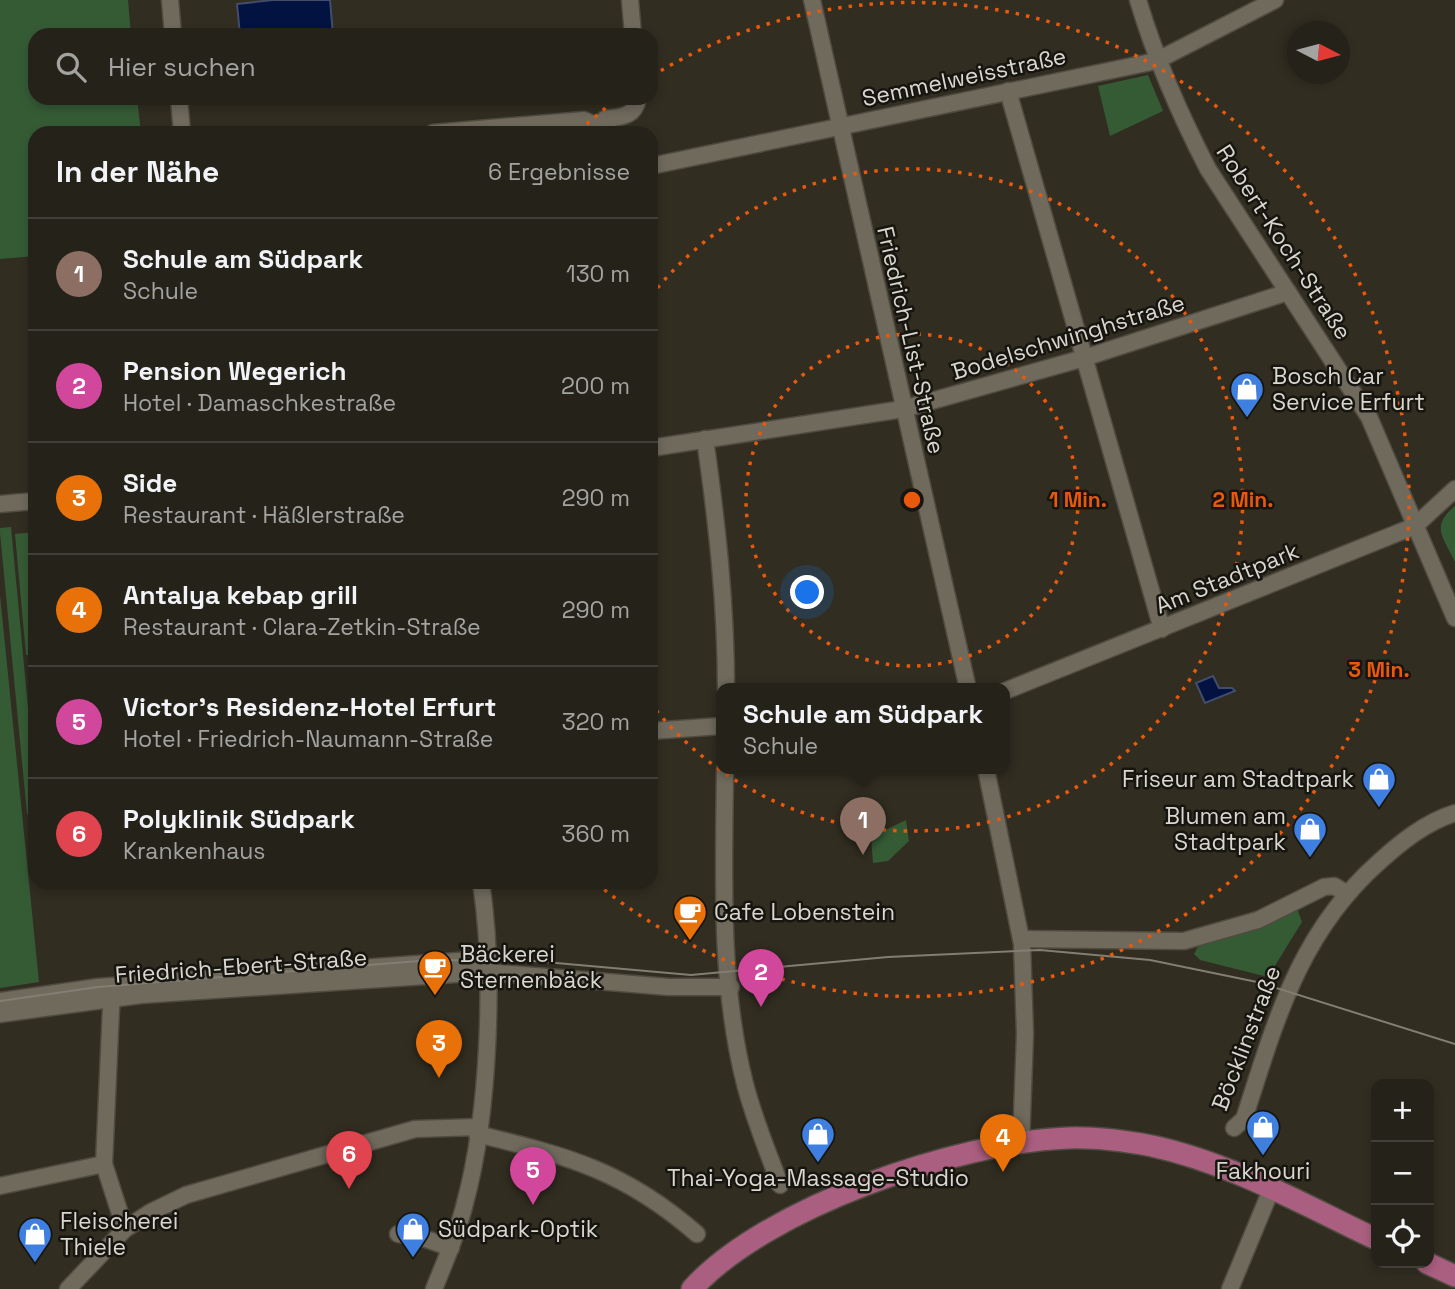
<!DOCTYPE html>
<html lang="de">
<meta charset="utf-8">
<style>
:root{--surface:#252219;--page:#2d2a22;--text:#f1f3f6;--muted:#a3a4a2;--line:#423f38;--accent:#bca0f2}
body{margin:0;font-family:"Space Grotesk",sans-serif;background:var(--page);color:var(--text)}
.controls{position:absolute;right:21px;bottom:21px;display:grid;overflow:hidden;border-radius:14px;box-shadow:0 4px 10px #0003}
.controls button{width:63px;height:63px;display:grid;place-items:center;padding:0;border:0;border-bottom:2px solid var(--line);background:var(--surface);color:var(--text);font:35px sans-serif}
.compass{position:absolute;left:1287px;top:21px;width:63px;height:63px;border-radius:50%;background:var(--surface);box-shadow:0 4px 10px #0003;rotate:96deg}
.you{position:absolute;left:808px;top:593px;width:24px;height:24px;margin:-18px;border:5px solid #fff;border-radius:50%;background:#1a73e8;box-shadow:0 0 0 10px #1a73e833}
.badge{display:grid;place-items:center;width:46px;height:46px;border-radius:50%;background:var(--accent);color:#fff;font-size:23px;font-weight:700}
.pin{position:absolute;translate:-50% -58px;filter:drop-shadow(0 2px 4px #0008)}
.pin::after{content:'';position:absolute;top:37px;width:24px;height:21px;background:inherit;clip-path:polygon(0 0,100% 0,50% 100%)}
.popup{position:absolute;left:716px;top:683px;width:294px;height:91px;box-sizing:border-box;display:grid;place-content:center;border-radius:14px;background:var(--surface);filter:drop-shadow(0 2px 5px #0005);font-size:23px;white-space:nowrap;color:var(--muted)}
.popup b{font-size:26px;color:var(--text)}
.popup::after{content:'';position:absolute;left:50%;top:100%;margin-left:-14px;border:14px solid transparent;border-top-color:var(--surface)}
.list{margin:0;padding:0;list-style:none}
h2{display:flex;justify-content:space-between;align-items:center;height:91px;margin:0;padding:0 28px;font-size:30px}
h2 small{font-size:23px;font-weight:400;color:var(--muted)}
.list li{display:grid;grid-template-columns:46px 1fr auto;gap:21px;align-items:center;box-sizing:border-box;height:112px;padding:0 28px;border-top:2px solid var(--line)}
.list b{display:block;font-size:26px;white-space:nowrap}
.list p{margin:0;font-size:23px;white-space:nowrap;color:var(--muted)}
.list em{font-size:23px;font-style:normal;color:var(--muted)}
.icon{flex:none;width:38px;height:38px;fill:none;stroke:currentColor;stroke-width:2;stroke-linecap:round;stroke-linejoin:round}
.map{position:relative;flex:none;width:1455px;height:1289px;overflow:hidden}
.search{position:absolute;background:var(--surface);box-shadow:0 4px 10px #0003;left:28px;top:28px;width:630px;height:77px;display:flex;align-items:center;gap:18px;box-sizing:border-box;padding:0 24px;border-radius:21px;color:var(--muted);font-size:26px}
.panel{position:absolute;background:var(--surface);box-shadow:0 4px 10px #0003;left:28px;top:126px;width:630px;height:763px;border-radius:21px}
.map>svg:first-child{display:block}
.green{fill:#355b35}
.water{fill:#021241;stroke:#424d6b;stroke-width:2}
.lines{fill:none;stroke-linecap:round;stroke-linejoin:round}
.minor-casing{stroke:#4f4b41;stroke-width:19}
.major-casing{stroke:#4f4b41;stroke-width:24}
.minor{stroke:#706a5d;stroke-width:16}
.major{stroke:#ab5f80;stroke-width:21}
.tram{stroke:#827e74;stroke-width:2}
.ring{fill:none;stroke:#e8590c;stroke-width:3.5;stroke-dasharray:3.5 7}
.labels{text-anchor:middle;stroke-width:5;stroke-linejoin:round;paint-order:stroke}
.street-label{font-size:23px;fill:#d9d6ce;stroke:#171510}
.poi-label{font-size:23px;fill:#d9d6ce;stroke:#171510;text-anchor:start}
.centre{fill:#e8590c;stroke:#171510;stroke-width:3.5}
.ring-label{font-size:21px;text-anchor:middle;font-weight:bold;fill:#e8590c;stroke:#171510;stroke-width:5;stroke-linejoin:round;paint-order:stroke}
</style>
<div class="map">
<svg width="1455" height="1289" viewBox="0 0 1455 1289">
<rect width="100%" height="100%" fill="#312d21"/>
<g class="green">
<polygon points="0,0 128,0 131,35 35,35 35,98 137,98 141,133 35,133 35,256 0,259"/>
<polygon points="1148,75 1163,111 1110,136 1098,86"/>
<path d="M 1455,506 L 1455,562 C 1443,536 1430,527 1455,506 Z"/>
<polygon points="11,527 35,782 35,814 27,814 0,533 0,528"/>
<polygon points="35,532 35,655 26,655 15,534"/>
<polygon points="0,595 39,982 0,988"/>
<polygon points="906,820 909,841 888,861 873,863 871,837"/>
<polygon points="1294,910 1298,911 1302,922 1268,977 1200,960 1194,954 1199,945"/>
</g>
<g class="water">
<polygon points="273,0 330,0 333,35 240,35 237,4"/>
<polygon points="1213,676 1219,688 1232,688 1235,691 1205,703 1196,683"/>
</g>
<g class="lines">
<g class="minor-casing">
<g id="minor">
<polyline points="170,0 173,35"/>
<polyline points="630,0 633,35"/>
<polyline points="812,0 968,689"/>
<path d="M 1138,0 C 1156,60 1179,113 1208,169 L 1369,417 L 1455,618"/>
<polyline points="1008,91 1162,629"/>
<polyline points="179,98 182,133"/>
<polyline points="433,133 584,120 599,127"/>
<path d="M 599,133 L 599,127 L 605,119 C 621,117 635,117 638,98"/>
<polyline points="651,166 1156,61 1275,0"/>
<path d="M 705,439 C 717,523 726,604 726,689"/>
<polyline points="651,448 903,409 1084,358 1288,292"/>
<polyline points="0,504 35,501"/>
<polyline points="1005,691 1415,526 1455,489"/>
<polyline points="651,731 721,726"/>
<path d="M 725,769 C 724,874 719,982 745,1084 C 754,1119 768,1152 780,1185"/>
<polyline points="986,769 1022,944 1025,1034 1021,1144"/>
<polyline points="1021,939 1184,941 1258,920 1324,887 1334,886 1346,893"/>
<polyline points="114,988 111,1008 104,1164 125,1229"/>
<polyline points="0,1001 98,987 486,959"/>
<polyline points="0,1014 141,995 486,972 669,987 731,987"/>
<path d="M 1234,1128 L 1244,1119 C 1276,1020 1299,933 1379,862 C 1401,842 1426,822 1455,813"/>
<path d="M 477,1134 C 568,1156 625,1171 697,1234"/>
<polyline points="0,1186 104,1164"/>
<polyline points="398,1234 418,1236 451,1248"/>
<polyline points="68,1289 125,1229 151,1212 186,1195 415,1129 479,1127"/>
<path d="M 434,1289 C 445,1261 458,1233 465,1203 C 489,1114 495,973 481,882"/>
<polyline points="1230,1289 1271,1190"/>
</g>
</g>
<g class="major-casing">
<g id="major">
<polyline points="1427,1263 1455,1276"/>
<path d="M 692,1289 C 766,1207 959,1142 1068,1138 C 1096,1137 1125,1141 1152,1146 C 1231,1163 1304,1205 1376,1239"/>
</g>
</g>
<use href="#minor" class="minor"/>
<use href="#major" class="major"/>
<polyline class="tram" points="0,1001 98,987 431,960 534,961 691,975 888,957 1040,950 1150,960 1257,982 1455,1044"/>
</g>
<g class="ring">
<circle cx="912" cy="500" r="166"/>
<path d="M651 296A331 331 0 1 1 651 704"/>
<path d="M579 131A497 497 0 0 1 616 100M652 76A497 497 0 1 1 596 883"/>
</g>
<defs>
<g id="shop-pin" transform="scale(1.75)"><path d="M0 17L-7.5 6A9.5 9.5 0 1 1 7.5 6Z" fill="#3f7fe0" stroke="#171510"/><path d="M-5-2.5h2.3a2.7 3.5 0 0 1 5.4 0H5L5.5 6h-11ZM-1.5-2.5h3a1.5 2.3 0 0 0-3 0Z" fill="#fff"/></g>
<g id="cafe-pin" transform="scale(1.75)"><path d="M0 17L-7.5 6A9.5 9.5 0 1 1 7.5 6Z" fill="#e8710a" stroke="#171510"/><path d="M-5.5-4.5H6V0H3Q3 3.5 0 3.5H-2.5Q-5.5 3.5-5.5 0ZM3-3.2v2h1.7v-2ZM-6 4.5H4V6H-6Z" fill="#fff"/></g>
</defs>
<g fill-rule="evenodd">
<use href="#shop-pin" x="1247" y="389"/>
<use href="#shop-pin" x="1379" y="779"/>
<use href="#shop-pin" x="1310" y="829"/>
<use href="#cafe-pin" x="690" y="912"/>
<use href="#cafe-pin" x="435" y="967"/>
<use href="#shop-pin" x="1263" y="1127"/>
<use href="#shop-pin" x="818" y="1134"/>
<use href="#shop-pin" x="413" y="1229"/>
<use href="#shop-pin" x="35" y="1234"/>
</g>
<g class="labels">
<g class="street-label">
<text transform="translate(964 77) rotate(-12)" y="8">Semmelweisstraße</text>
<text transform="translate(1284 242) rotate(57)" y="8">Robert-Koch-Straße</text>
<text transform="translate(1068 337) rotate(-17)" y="8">Bodelschwinghstraße</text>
<text transform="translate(911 340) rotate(77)" y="8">Friedrich-List-Straße</text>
<text transform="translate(1227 578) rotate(-22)" y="8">Am Stadtpark</text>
<text transform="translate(241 966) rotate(-4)" y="8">Friedrich-Ebert-Straße</text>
<text transform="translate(1246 1038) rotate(-69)" y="8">Böcklinstraße</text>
</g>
<g class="poi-label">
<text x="1272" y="384">Bosch Car<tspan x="1272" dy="26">Service Erfurt</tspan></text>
<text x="1354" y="787" text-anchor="end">Friseur am Stadtpark</text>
<text x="1286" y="824" text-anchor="end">Blumen am<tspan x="1286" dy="26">Stadtpark</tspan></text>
<text x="714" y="920">Cafe Lobenstein</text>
<text x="460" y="962">Bäckerei<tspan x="460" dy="26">Sternenbäck</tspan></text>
<text x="1263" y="1179" text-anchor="middle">Fakhouri</text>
<text x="818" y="1186" text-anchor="middle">Thai-Yoga-Massage-Studio</text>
<text x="60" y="1229">Fleischerei<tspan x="60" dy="26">Thiele</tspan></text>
<text x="438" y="1237">Südpark-Optik</text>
</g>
</g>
<circle cx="912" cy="500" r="10" class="centre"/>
<g class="ring-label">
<text x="1078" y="507">1 Min.</text>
<text x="1243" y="507">2 Min.</text>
<text x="1379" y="677">3 Min.</text>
</g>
</svg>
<div class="controls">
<button>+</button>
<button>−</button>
<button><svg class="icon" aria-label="locate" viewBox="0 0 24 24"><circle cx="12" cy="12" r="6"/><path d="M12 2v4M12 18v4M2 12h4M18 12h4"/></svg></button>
</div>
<svg class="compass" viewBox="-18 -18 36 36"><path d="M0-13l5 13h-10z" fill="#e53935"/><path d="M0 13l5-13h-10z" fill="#a3a4a2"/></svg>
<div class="you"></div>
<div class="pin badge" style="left:863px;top:855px;background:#8d6e63">1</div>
<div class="popup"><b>Schule am Südpark</b>Schule</div>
<div class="pin badge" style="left:761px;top:1007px;background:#d1479c">2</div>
<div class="pin badge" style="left:439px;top:1078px;background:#e8710a">3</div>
<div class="pin badge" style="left:1003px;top:1172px;background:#e8710a">4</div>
<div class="pin badge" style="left:533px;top:1205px;background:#d1479c">5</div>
<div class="pin badge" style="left:349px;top:1189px;background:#e0444e">6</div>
<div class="search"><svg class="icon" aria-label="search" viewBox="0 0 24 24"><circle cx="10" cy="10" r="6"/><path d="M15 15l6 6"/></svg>Hier suchen</div>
<section class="panel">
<h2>In der Nähe<small>6 Ergebnisse</small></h2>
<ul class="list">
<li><span class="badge" style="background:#8d6e63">1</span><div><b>Schule am Südpark</b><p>Schule</p></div><em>130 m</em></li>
<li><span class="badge" style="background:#d1479c">2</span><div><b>Pension Wegerich</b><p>Hotel · Damaschkestraße</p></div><em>200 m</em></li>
<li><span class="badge" style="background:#e8710a">3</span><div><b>Side</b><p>Restaurant · Häßlerstraße</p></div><em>290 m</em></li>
<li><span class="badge" style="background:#e8710a">4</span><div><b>Antalya kebap grill</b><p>Restaurant · Clara-Zetkin-Straße</p></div><em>290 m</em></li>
<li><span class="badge" style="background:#d1479c">5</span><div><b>Victor's Residenz-Hotel Erfurt</b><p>Hotel · Friedrich-Naumann-Straße</p></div><em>320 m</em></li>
<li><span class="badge" style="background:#e0444e">6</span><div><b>Polyklinik Südpark</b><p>Krankenhaus</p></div><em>360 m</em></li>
</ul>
</section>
</div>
